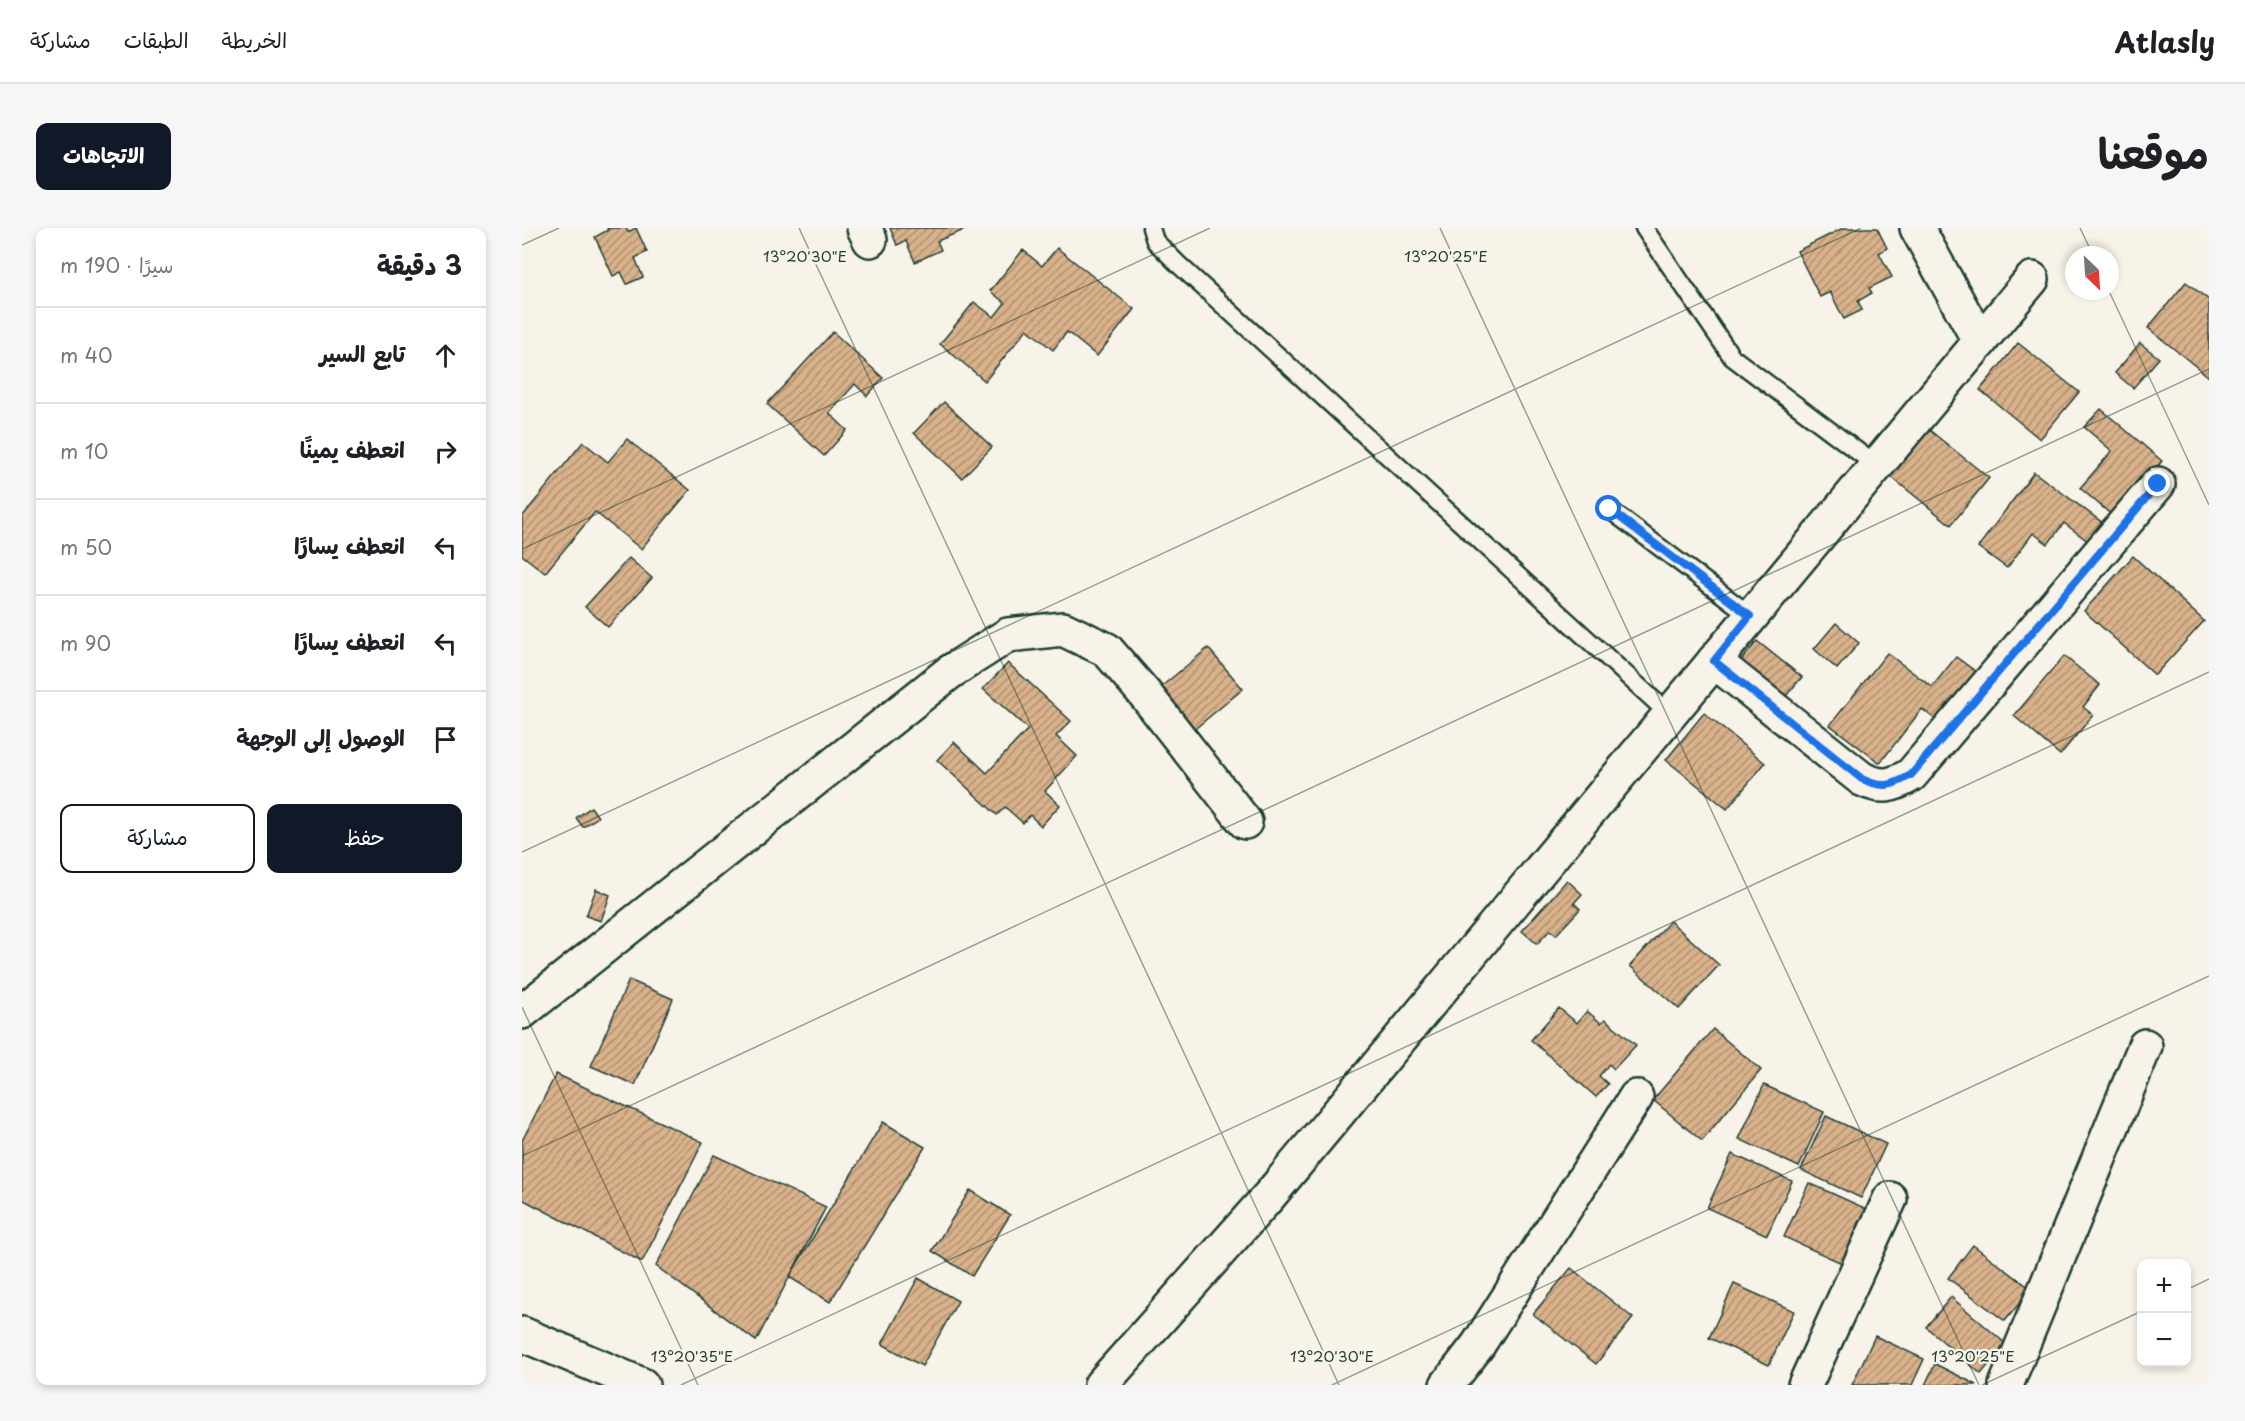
<!DOCTYPE html>
<html lang="ar">
<meta charset="utf-8">
<style>
:root{--surface:#fff;--page:#f6f6f6;--text:#202124;--muted:#757577;--line:#e0e0e0;--accent:#111827}
body{margin:0;font-family:"Playpen Sans","Playpen Sans Arabic",sans-serif;background:var(--page);color:var(--text);direction:rtl}
.controls{position:absolute;right:18px;bottom:18px;display:grid;overflow:hidden;border-radius:12px;box-shadow:0 3px 9px #0003}
.controls button{width:54px;height:54px;display:grid;place-items:center;padding:0;border:0;border-bottom:2px solid var(--line);background:var(--surface);color:var(--text);font:30px sans-serif}
.compass{position:absolute;left:1543px;top:18px;width:54px;height:54px;border-radius:50%;background:var(--surface);box-shadow:0 3px 9px #0003;rotate:155deg}
.stop{position:absolute;width:18px;height:18px;margin:-14px;border:4px solid #1a73e8;border-radius:50%;background:#fff}
.stop.end{background:#1a73e8;border-color:#fff;box-shadow:0 2px 6px #0008}
.list{margin:0;padding:0;list-style:none}
h2{display:flex;justify-content:space-between;align-items:center;height:78px;margin:0;padding:0 24px;font-size:26px}
h2 small{font-size:20px;font-weight:400;color:var(--muted)}
.list li{display:grid;grid-template-columns:39px 1fr auto;gap:18px;align-items:center;box-sizing:border-box;height:96px;padding:0 24px;border-top:2px solid var(--line)}
.list b{display:block;font-size:22px;white-space:nowrap}
.list em{font-size:20px;font-style:normal;color:var(--muted)}
.actions{display:flex;gap:12px;padding:18px 24px}
.actions a{flex:1;padding:14px 0;border:2px solid var(--accent);border-radius:12px;text-align:center;font-size:21px;color:var(--accent)}
.actions .main{background:var(--accent);color:#fff}
.icon{flex:none;width:33px;height:33px;fill:none;stroke:currentColor;stroke-width:2;stroke-linecap:round;stroke-linejoin:round}
.map{position:relative;flex:none;width:1687px;height:1157px;overflow:hidden;direction:ltr;border-radius:12px}
header{display:flex;align-items:center;gap:36px;box-sizing:border-box;height:84px;padding:0 30px;background:var(--surface);border-bottom:2px solid var(--line)}
header strong{font-size:28px}
nav{display:flex;gap:33px;margin-inline-start:auto;font-size:21px}
.intro{display:flex;align-items:center;justify-content:space-between;box-sizing:border-box;height:144px;padding:0 36px}
h1{margin:0;font-size:42px}
.button{padding:15px 27px;border-radius:12px;background:var(--accent);color:#fff;font-size:21px;font-weight:700}
main{display:flex;gap:36px;padding:0 36px}
aside{flex:1;background:var(--surface);border-radius:12px;box-shadow:0 3px 9px #0003}
.map>svg:first-child{display:block}
.building{fill:url(#building-hatch);stroke:#1f3d34;stroke-width:1.5}
.lines{fill:none;stroke-linecap:round;stroke-linejoin:round}
.lane-casing{stroke:#1f3d34;stroke-width:21}
.street-casing{stroke:#1f3d34;stroke-width:38}
.primary-casing{stroke:#1f3d34;stroke-width:38}
.lane{stroke:#f7f3e8;stroke-width:16}
.street{stroke:#f7f3e8;stroke-width:33}
.primary{stroke:#f7f3e8;stroke-width:33}
.route{stroke:#1a73e8;stroke-width:8}
.ticks{fill:none;stroke:#1f3d34;stroke-width:1.5;stroke-opacity:0.45}
.ticks-label{font-size:15px;text-anchor:middle;fill:#1f3d34;stroke:#f7f3e8;stroke-width:4.5;stroke-linejoin:round;paint-order:stroke}
</style>
<header>
<strong>Atlasly</strong>
<nav><a>الخريطة</a><a>الطبقات</a><a>مشاركة</a></nav>
</header>
<div class="intro"><h1>موقعنا</h1><a class="button">الاتجاهات</a></div>
<main>
<div class="map">
<svg width="1687" height="1157" viewBox="0 0 1687 1157">
<defs>
<pattern id="building-hatch" width="6" height="6" patternUnits="userSpaceOnUse" patternTransform="scale(1.5)"><rect width="6" height="6" fill="#d9b18a"/><path d="M-1 1l2-2M0 6l6-6M5 7l2-2" fill="none" stroke="#af9172"/></pattern>
</defs>
<rect width="100%" height="100%" fill="#f7f3e8"/>
<filter id="ink" filterUnits="userSpaceOnUse"><feTurbulence type="fractalNoise" baseFrequency=".0167" numOctaves="2"/><feDisplacementMap in="SourceGraphic" scale="12" xChannelSelector="R" yChannelSelector="G"/><feConvolveMatrix kernelMatrix="1 2 1 2 8 2 1 2 1" color-interpolation-filters="sRGB"/></filter>
<g filter="url(#ink)">
<g class="building">
<polygon points="85,0 104,0 106,4 114,0 125,24 113,30 121,49 105,56 99,44 91,48 73,9 86,2"/>
<polygon points="368,0 447,0 415,13 419,22 393,34 384,13 375,17"/>
<polygon points="1321,0 1355,0 1365,20 1357,25 1370,49 1347,60 1350,65 1336,73 1340,82 1322,91 1308,64 1298,69 1275,23"/>
<polygon points="535,20 612,81 575,128 545,104 531,122 505,101 463,153 418,116 452,74 472,89 483,75 468,63 501,22 520,38"/>
<polygon points="1664,54 1687,72 1687,149 1626,100"/>
<polygon points="311,104 361,150 345,168 333,156 307,185 325,202 302,228 245,176"/>
<polygon points="1496,115 1557,164 1518,211 1458,162"/>
<polygon points="1618,115 1637,130 1611,160 1593,145"/>
<polygon points="422,174 470,219 440,250 392,205"/>
<polygon points="1579,181 1640,233 1592,289 1558,260 1590,223 1562,199"/>
<polygon points="1406,201 1467,250 1429,297 1368,248"/>
<polygon points="105,211 168,262 119,321 73,284 23,345 0,327 0,289 61,214 86,234"/>
<polygon points="1512,244 1585,298 1571,317 1542,295 1526,316 1511,305 1485,340 1456,319"/>
<polygon points="1611,328 1682,393 1633,447 1562,383"/>
<polygon points="107,330 130,350 86,399 63,379"/>
<polygon points="1314,395 1337,415 1315,441 1292,421"/>
<polygon points="1235,413 1280,449 1257,476 1213,440"/>
<polygon points="686,420 721,461 669,504 634,463"/>
<polygon points="1365,425 1410,459 1434,429 1457,446 1419,496 1400,481 1358,535 1308,497"/>
<polygon points="1542,428 1578,457 1561,479 1571,487 1538,527 1492,488"/>
<polygon points="486,435 549,493 534,508 555,528 523,563 538,577 519,598 508,587 501,595 483,579 475,587 415,532 432,514 465,545 506,501 461,461"/>
<polygon points="1182,485 1243,535 1205,581 1144,532"/>
<polygon points="69,579 76,589 61,599 54,590"/>
<polygon points="1045,652 1060,666 1052,675 1058,681 1034,707 1028,702 1015,716 1000,703"/>
<polygon points="74,661 88,667 79,693 64,688"/>
<polygon points="1148,693 1197,737 1157,781 1108,738"/>
<polygon points="107,752 151,771 113,857 69,838"/>
<polygon points="1037,780 1055,795 1065,783 1079,795 1083,791 1114,817 1092,841 1087,836 1077,848 1086,856 1074,869 1009,812"/>
<polygon points="1191,801 1239,842 1180,913 1131,872"/>
<polygon points="34,846 181,914 120,1034 0,971 0,913"/>
<polygon points="1242,857 1302,884 1277,939 1217,911"/>
<polygon points="1304,888 1364,916 1339,970 1279,942"/>
<polygon points="361,894 403,919 308,1074 267,1049"/>
<polygon points="1210,926 1270,953 1245,1007 1185,980"/>
<polygon points="192,927 304,979 234,1113 134,1038"/>
<polygon points="1287,955 1347,982 1322,1036 1262,1009"/>
<polygon points="448,962 488,987 450,1048 410,1023"/>
<polygon points="1451,1017 1509,1061 1483,1093 1426,1050"/>
<polygon points="1049,1040 1111,1090 1074,1136 1011,1086"/>
<polygon points="396,1050 436,1073 400,1138 360,1116"/>
<polygon points="1212,1056 1272,1083 1247,1137 1187,1110"/>
<polygon points="1429,1069 1484,1116 1459,1146 1404,1099"/>
<polygon points="1353,1108 1402,1131 1390,1157 1330,1157"/>
<polygon points="1413,1136 1455,1157 1403,1157"/>
</g>
<g class="lines">
<g class="lane-casing">
<g id="lane">
<polyline points="629,0 633,13 656,36 1147,486"/>
<polyline points="1122,0 1210,129 1355,238"/>
<polyline points="1087,281 1229,388"/>
</g>
</g>
<g class="street-casing">
<g id="street">
<polyline points="342,0 348,12"/>
<polyline points="1395,0 1458,114"/>
<path d="M 1192,433 L 1340,551 C 1361,561 1370,558 1389,547 L 1636,256"/>
<polyline points="0,784 428,444 486,407 541,401 585,422 623,466 723,594"/>
<polyline points="579,1157 748,967 1510,51"/>
<polyline points="925,1157 956,1117 1114,869"/>
<polyline points="1283,1157 1368,971"/>
<polyline points="1484,1157 1623,818"/>
</g>
</g>
<g class="primary-casing">
<polyline id="primary" points="0,1106 120,1157"/>
</g>
<use href="#lane" class="lane"/>
<use href="#street" class="street"/>
<use href="#primary" class="primary"/>
</g>
</g>
<g class="lines" filter="url(#ink)">
<path class="route" d="M 1087,281 L 1228,388 L 1192,433 L 1340,551 C 1361,561 1370,558 1389,547 L 1636,256"/>
</g>
<path class="ticks" d="M 277,0 L 817,1157M 918,0 L 1457,1157M 1558,0 L 1571,27M 0,17 L 37,0M 1587,63 L 1687,277M 0,321 L 688,0M 0,624 L 1339,0M 0,779 L 176,1157M 0,928 L 1687,141M 1664,1062 L 1687,1051M 159,1157 L 1687,444M 810,1157 L 1687,748M 1460,1157 L 1620,1083"/>
<g class="ticks-label">
<text x="283" y="34">13°20'30"E</text>
<text x="924" y="34">13°20'25"E</text>
<text x="170" y="1134">13°20'35"E</text>
<text x="810" y="1134">13°20'30"E</text>
<text x="1451" y="1134">13°20'25"E</text>
</g>
</svg>
<div class="controls">
<button>+</button>
<button>−</button>
</div>
<svg class="compass" viewBox="-18 -18 36 36"><path d="M0-13l5 13h-10z" fill="#e53935"/><path d="M0 13l5-13h-10z" fill="#757577"/></svg>
<div class="stop" style="left:1087px;top:281px"></div>
<div class="stop end" style="left:1636px;top:256px"></div>
</div>
<aside>
<h2>3 دقيقة<small>سيرًا · 190 m</small></h2>
<ul class="list">
<li><svg class="icon" aria-label="ahead" viewBox="0 0 24 24"><path d="M12 20V5M6 11l6-6 6 6"/></svg><div><b>تابع السير</b></div><em>40 m</em></li>
<li><svg class="icon" aria-label="right" viewBox="0 0 24 24"><path d="M7 20v-9h11M14 6l5 5-5 5"/></svg><div><b>انعطف يمينًا</b></div><em>10 m</em></li>
<li><svg class="icon" aria-label="left" viewBox="0 0 24 24"><path d="M17 20v-9H6M10 6l-5 5 5 5"/></svg><div><b>انعطف يسارًا</b></div><em>50 m</em></li>
<li><svg class="icon" aria-label="left" viewBox="0 0 24 24"><path d="M17 20v-9H6M10 6l-5 5 5 5"/></svg><div><b>انعطف يسارًا</b></div><em>90 m</em></li>
<li><svg class="icon" aria-label="arrive" viewBox="0 0 24 24"><path d="M6 21V4h12l-3 4 3 4H6"/></svg><div><b>الوصول إلى الوجهة</b></div></li>
</ul>
<div class="actions"><a class="main">حفظ</a><a>مشاركة</a></div>
</aside>
</main>
